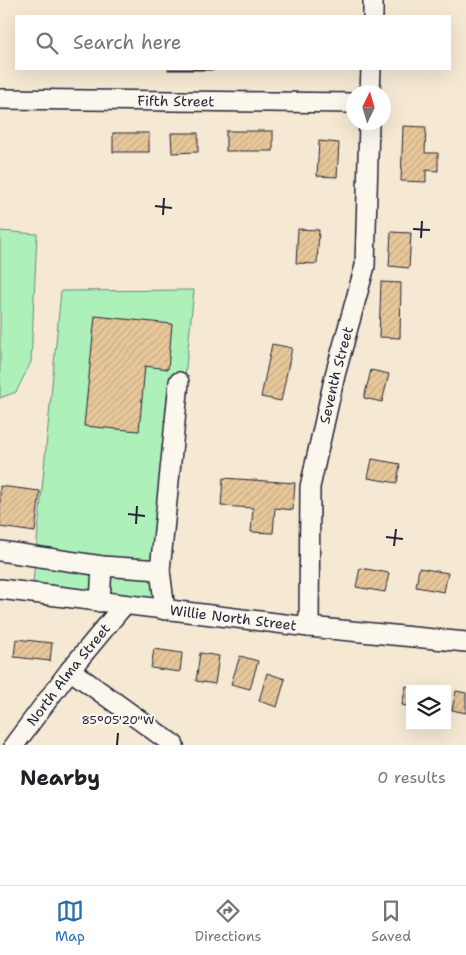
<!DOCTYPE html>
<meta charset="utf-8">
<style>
:root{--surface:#fff;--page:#f2f2f2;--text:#202124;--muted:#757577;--line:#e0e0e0;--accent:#1f6fb2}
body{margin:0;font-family:"Shantell Sans",sans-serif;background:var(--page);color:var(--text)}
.controls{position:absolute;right:15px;bottom:15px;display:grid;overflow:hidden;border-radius:0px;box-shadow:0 5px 20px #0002}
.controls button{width:45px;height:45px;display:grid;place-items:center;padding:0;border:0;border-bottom:1px solid var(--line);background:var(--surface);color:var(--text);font:25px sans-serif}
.compass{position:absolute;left:346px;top:85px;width:45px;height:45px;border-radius:50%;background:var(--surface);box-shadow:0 5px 20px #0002;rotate:5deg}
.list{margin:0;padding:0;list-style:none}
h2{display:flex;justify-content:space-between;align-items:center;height:65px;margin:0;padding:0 20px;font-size:21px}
h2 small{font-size:16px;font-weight:400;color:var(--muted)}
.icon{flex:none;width:28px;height:28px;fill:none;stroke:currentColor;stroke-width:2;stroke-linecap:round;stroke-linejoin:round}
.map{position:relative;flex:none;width:466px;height:745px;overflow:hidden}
.search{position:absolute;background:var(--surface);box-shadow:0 5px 20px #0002;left:15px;right:15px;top:15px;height:55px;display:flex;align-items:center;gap:12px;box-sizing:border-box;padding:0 18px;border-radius:0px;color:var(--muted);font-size:19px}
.sheet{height:140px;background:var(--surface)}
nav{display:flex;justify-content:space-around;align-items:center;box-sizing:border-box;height:70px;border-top:1px solid var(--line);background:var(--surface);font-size:14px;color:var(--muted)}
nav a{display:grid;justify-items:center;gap:2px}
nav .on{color:var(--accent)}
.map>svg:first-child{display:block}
.park{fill:#aef0b9;stroke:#68897a}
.building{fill:url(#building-hatch);stroke:#22223b}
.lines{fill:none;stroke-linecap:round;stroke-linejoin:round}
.minor-casing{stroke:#22223b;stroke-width:22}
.minor{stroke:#fbf7ec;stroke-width:19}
.ticks{fill:none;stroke:#22223b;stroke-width:2}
.labels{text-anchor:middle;stroke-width:4.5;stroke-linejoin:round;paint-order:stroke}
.street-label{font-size:14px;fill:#22223b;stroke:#fbf7ec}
.ticks-label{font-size:12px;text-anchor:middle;fill:#22223b;stroke:#fbf7ec;stroke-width:4.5;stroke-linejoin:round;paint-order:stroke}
</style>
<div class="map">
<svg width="466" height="745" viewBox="0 0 466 745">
<defs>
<pattern id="building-hatch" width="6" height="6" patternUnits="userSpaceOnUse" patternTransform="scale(1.25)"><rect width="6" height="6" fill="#e8c89a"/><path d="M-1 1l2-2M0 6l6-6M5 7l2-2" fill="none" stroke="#c7ac86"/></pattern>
</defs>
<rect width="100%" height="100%" fill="#f5e9d3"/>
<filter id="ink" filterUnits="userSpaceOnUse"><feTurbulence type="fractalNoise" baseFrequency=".02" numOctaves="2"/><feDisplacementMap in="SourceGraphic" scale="10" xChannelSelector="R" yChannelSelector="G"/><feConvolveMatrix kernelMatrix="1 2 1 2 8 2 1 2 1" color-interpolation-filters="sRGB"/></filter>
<g filter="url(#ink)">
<g class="park">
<polygon points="0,231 37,234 31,362 16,392 0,398"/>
<polygon points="194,290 161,609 32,593 61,291"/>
</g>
<g class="building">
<rect x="168" y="69" width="47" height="1"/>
<polygon points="403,126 426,127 425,153 438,153 438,171 426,170 426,182 401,181"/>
<rect x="226" y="131" width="47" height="20"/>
<rect x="113" y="133" width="36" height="19"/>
<polygon points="171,133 198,133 198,152 172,153"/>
<polygon points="319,141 339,143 337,177 317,176"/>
<polygon points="298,229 319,230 317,264 296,263"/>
<polygon points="391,232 411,233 409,268 389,266"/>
<polygon points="381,282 401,283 400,338 379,337"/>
<polygon points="95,316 172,324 168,369 145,366 139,431 84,426"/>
<polygon points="272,344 292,348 281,401 261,397"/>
<polygon points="371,370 389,374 382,402 364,398"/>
<polygon points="372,459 400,464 397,483 368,478"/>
<polygon points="223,478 295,483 293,510 275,508 273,533 251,532 253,508 221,506"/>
<polygon points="0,486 40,491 35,532 0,527"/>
<polygon points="360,568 389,573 385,592 356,587"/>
<polygon points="419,568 448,573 444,592 416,587"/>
<polygon points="16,639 52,643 50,661 14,657"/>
<polygon points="154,649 182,653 180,672 151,668"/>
<polygon points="200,653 219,656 215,684 196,681"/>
<polygon points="240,656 258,661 250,689 231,684"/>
<polygon points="267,673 285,679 277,707 259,701"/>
<polygon points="406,686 419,689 410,689 410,707 402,705"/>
<polygon points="456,691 466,693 466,713 452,710"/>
</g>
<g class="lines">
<g class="minor-casing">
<g id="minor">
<polyline points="373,16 373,0"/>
<polyline points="370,92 371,69"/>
<path id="s1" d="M 0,99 L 354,103"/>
<polyline points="0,551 102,566 160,570 179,382"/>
<polyline points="160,570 165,610"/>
<path id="s2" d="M 0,589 L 309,627 L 466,642"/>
<polyline points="100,602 102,566"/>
<path id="s3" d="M 309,627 L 310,487 L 335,375 L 365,266 L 369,122"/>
<polyline points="70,670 174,745"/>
<path id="s4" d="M 14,745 L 70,670 L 124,605"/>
</g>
</g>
<use href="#minor" class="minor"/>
</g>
</g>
<path class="ticks" d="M 155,206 L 172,208M 163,215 L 164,198M 413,229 L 430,230M 421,238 L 422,221M 128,514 L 145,516M 136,524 L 137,506M 386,537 L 403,539M 394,546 L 396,529M 117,745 L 118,733"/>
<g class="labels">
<g class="street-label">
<text dy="5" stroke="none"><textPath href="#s1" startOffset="176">Fifth Street</textPath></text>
<text dy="5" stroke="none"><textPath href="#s3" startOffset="255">Seventh Street</textPath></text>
<text dy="5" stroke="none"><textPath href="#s2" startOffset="235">Willie North Street</textPath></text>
<text dy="5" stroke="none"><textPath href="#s4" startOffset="89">North Alma Street</textPath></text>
</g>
</g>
<g class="ticks-label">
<text x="118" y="724">85°05'20"W</text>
</g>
</svg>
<div class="controls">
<button><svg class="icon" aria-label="layers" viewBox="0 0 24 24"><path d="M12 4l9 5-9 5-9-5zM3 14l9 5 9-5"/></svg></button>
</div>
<svg class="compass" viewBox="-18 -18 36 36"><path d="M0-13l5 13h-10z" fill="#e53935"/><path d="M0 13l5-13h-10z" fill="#757577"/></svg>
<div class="search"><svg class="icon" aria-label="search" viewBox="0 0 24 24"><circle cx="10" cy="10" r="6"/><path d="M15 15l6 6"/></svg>Search here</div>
</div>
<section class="sheet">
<h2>Nearby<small>0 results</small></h2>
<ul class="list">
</ul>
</section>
<nav>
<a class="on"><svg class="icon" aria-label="map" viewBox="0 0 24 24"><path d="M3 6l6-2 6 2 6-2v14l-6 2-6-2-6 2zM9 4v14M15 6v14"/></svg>Map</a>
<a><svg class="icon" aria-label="directions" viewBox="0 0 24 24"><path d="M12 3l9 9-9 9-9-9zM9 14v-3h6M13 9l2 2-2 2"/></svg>Directions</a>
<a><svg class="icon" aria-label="saved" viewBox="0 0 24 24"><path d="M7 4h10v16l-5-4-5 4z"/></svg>Saved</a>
</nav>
